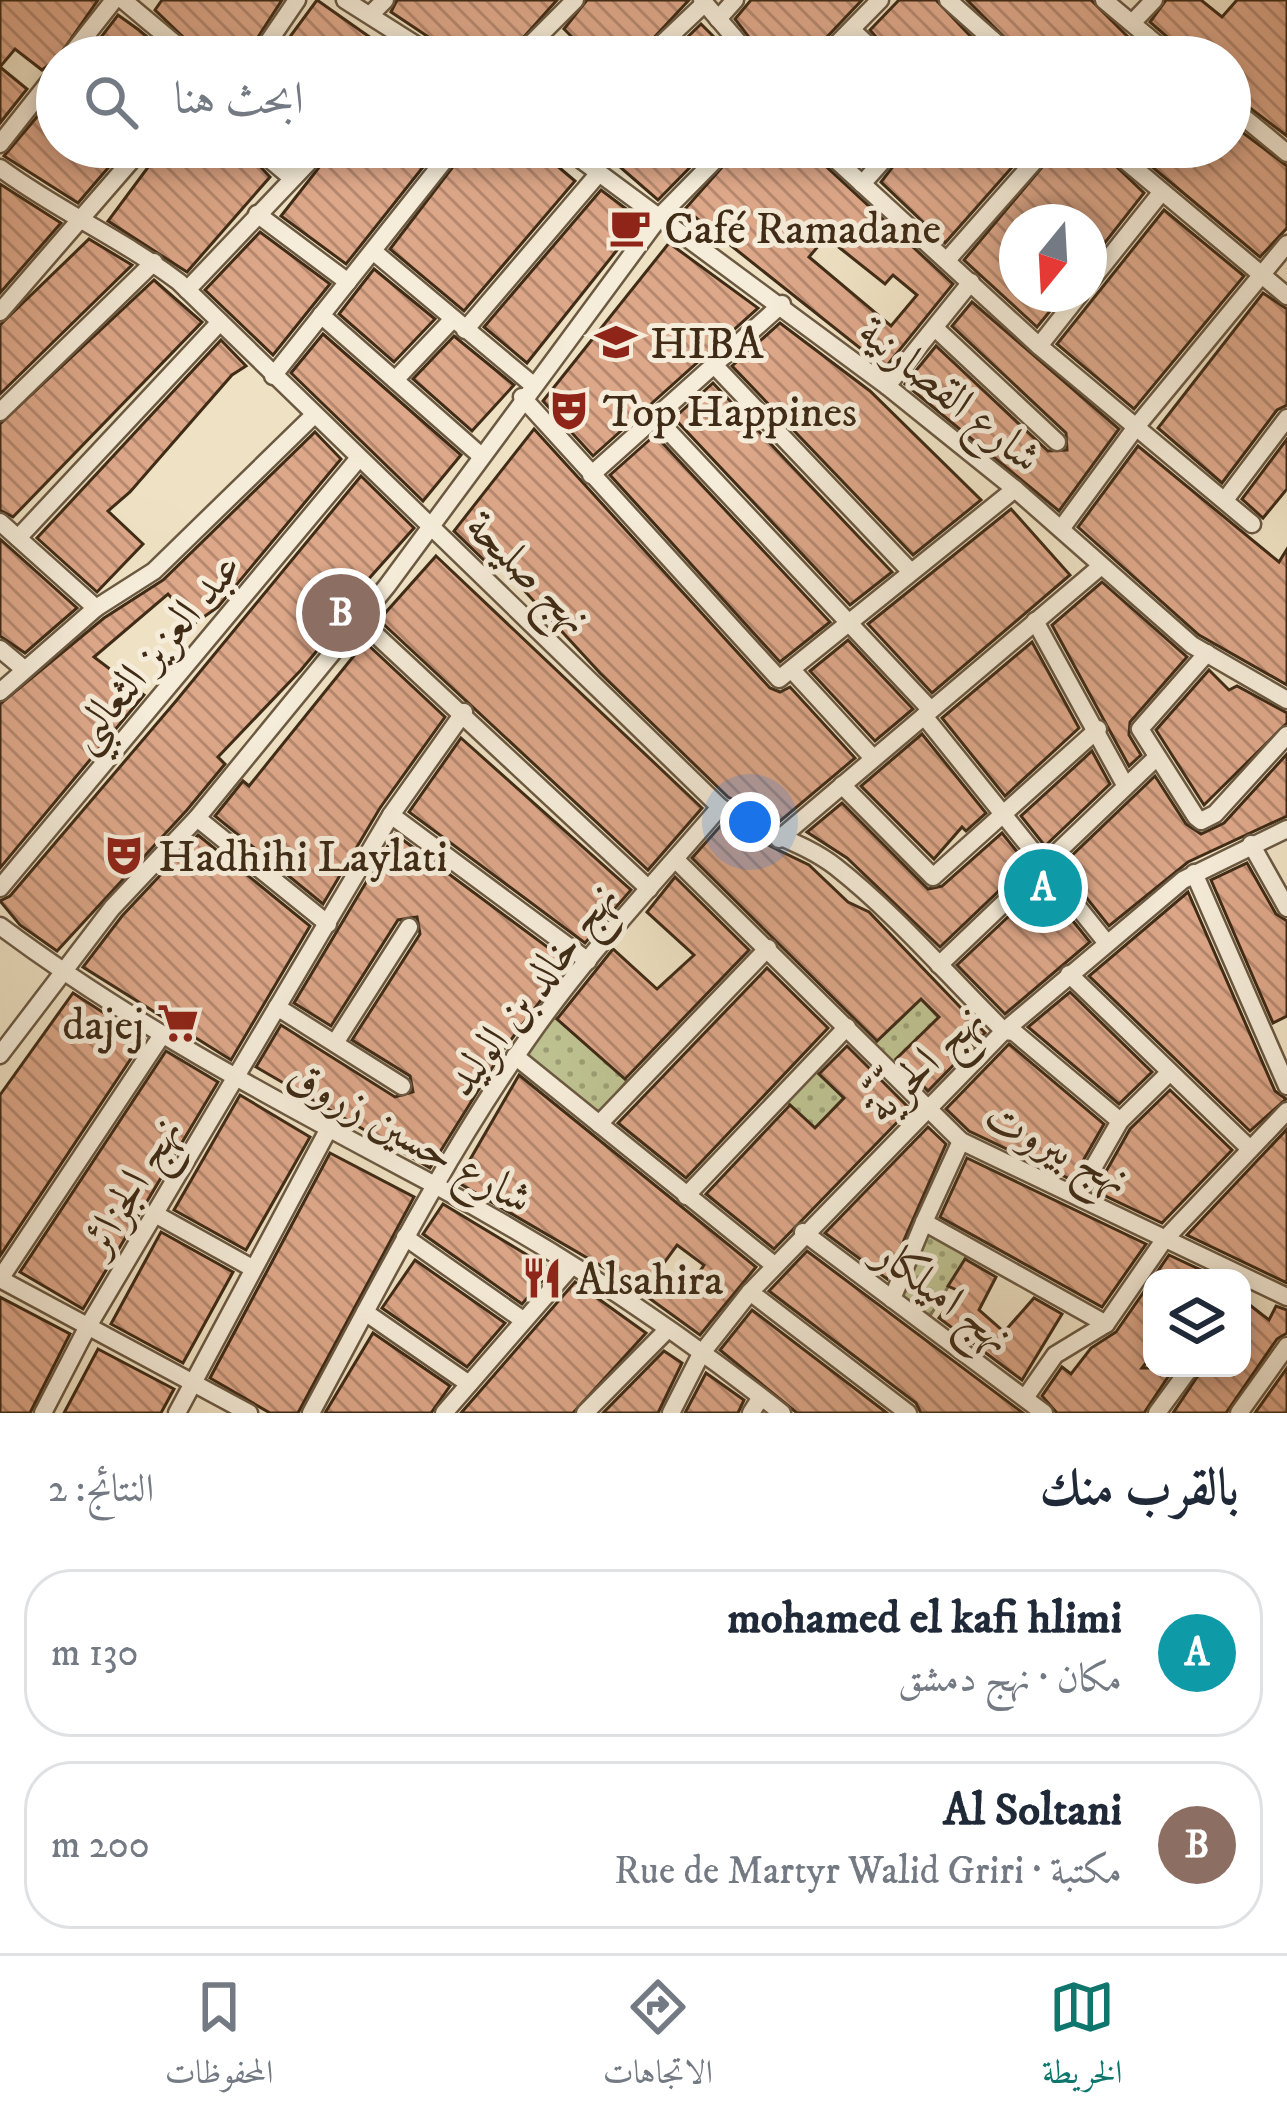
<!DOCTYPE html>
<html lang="ar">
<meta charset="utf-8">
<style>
:root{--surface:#fff;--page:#f6f6f7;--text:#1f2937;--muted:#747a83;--line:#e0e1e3;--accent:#0f766e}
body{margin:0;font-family:"IM FELL DW Pica",Amiri,serif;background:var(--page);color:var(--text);direction:rtl}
.controls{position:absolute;right:36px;bottom:36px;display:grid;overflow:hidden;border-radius:24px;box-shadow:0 6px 18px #0003}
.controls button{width:108px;height:108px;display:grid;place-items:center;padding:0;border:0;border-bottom:3px solid var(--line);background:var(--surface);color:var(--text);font:60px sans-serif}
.compass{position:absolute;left:999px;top:204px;width:108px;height:108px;border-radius:50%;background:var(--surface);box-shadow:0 6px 18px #0003;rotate:198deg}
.you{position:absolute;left:750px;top:822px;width:42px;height:42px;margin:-30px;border:9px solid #fff;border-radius:50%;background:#1a73e8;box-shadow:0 0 0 18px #1a73e833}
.badge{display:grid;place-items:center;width:78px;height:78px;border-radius:50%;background:var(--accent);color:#fff;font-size:39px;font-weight:700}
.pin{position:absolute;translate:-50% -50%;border:6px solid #fff;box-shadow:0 3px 12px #0006}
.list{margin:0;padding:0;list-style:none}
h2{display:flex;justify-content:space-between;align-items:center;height:156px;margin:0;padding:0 48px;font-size:51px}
h2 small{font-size:39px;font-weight:400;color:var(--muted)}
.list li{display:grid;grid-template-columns:78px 1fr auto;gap:36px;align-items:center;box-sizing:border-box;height:168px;margin:0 24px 24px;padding:0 24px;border:3px solid var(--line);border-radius:48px}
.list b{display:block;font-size:45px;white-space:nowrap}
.list p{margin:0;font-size:39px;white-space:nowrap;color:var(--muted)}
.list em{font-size:39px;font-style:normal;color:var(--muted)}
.icon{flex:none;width:66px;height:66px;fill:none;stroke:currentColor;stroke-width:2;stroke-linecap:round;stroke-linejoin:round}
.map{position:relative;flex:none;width:1287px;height:1413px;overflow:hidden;direction:ltr}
.search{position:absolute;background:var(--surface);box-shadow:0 6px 18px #0003;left:36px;right:36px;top:36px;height:132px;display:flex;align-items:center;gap:30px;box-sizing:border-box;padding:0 42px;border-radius:66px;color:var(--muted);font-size:45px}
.sheet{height:540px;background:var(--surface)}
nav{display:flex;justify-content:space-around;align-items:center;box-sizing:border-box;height:168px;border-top:3px solid var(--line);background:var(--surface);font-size:33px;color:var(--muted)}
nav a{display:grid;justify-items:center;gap:6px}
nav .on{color:var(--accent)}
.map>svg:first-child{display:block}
.grass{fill:url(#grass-dots);stroke:#7e7654;stroke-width:3}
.building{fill:url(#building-back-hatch);stroke:#3f2b16;stroke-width:3;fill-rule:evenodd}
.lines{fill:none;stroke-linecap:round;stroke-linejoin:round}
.minor-casing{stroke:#6b5942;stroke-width:21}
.minor{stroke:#f5ecd9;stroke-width:16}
.labels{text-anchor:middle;stroke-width:10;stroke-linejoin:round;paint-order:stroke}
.poi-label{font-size:45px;fill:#3f2b16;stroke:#f5ecd9;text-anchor:start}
.street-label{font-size:45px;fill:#3f2b16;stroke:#f5ecd9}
</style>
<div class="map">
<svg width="1287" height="1413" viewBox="0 0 1287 1413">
<defs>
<pattern id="grass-dots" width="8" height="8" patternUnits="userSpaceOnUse" patternTransform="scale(3)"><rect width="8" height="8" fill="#bec291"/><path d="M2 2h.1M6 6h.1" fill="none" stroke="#9c9e75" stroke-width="1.8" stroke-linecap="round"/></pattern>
<pattern id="building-back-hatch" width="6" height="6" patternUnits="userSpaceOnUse" patternTransform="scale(3)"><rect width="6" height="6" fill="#dda789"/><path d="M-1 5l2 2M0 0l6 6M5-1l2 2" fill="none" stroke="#b5886f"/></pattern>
</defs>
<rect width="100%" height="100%" fill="#efe2c4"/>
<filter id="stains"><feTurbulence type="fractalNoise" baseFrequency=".00167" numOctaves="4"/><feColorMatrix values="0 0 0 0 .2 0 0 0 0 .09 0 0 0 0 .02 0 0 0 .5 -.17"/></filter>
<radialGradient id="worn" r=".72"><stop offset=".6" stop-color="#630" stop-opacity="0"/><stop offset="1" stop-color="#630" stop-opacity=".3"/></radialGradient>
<g class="grass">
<polygon points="921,999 939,1018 892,1064 873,1045"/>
<polygon points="555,1017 627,1081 597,1116 523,1054"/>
<polygon points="816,1071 844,1098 815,1128 786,1101"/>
<polygon points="924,1231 968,1255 928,1319 898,1298"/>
</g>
<g class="building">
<polygon points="0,0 98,0 57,59 42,70 15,49 0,67"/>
<polygon points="162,0 282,0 245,57 204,57 155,10"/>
<polygon points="317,0 371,38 401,57 275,57"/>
<polygon points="397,0 557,0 506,57 448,57 442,46 391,12"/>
<polygon points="587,0 689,0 636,57 592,57 564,29"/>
<polygon points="751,0 862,0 808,57 764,57 735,19"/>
<polygon points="899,0 936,0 975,41 965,57 893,57 870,30"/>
<polygon points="967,0 1091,0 1128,37 1115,57 1024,57"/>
<polygon points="1166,0 1201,0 1222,17 1237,0 1287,0 1287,136 1230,93 1230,57 1190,57 1150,22"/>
<polygon points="118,15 139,30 171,57 111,57 95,45"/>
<polygon points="701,24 734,57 667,57"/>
<polygon points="0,67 27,89 0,123"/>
<polygon points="57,93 57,147 126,147 78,203 4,156"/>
<polygon points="1230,123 1287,166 1287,228 1260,257 1145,161 1156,147 1230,147"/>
<polygon points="163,147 242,147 270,177 187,272 108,221"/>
<polygon points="335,147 439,147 346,264 281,216"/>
<polygon points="468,147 535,147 575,181 464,311 390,249"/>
<polygon points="597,147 710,147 658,200"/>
<path d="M 740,147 L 805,147 L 953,284 L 885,368 L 685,209 ZM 826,237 L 885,284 L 893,275 L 917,295 L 891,326 L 809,257 Z"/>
<polygon points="908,147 1030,147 945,243 881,182"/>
<polygon points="1059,147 1096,147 1144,193 1089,263 1089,222 1017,222 1017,294 1064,294 1037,327 964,260"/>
<polygon points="0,184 61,223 0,293"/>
<polygon points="601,190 641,220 527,363 484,327"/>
<polygon points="1164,210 1244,276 1134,409 1057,344"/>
<polygon points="260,232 330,284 273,355 205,290"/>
<polygon points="89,239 132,265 0,394 0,325"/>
<polygon points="669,243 758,308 593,456 543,401"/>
<polygon points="374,269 435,319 394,362 339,314"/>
<polygon points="154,280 202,322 13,517 0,510 0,424"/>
<polygon points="1263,293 1287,309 1287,405 1277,410 1222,483 1158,428"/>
<polygon points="972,302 1119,429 1059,511 905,384 936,346 1048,451 1067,450 1066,433 952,326"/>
<polygon points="780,323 870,391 981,500 913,555 732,366"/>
<polygon points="323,334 461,455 423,501 291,373"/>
<polygon points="454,336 514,385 472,431 413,379"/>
<polygon points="221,340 246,366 232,375 130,492 108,511 143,544 97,592 37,538"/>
<polygon points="713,383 892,572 850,605 674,418"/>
<polygon points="534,429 770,688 780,692 790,687 855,758 779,822 728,797 600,673 498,562 492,568 454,531"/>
<polygon points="315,432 341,459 218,607 195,623 168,594 94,657 144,695 0,868 0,704 104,618 163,580"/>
<polygon points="655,435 830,622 780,662 610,475"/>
<polygon points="1287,439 1287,489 1263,518 1242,499"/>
<polygon points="1138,446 1279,562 1287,549 1287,685 1199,635 1078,527"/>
<polygon points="361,476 414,528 349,601 354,606 301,670 218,757 225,764 187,810 57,951 20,925 0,901 10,896 176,701"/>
<polygon points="1011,509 1070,575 932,693 868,624"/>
<polygon points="0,539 77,608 25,653 0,636"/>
<polygon points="436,556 702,808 648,870 379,620"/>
<polygon points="1102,582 1187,657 1130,722 1129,735 1141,755 1129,766 1052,625"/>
<polygon points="848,640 913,709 875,741 810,671"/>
<polygon points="365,642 445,717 380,808 323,904 215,816 243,781 249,786"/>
<polygon points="1032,642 1079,728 1005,796 942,718"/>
<polygon points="1209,670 1229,690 1237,686 1287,713 1287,723 1204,805 1156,730"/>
<polygon points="922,734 986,813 966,831 962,827 934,859 861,786"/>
<polygon points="461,738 631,890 585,943 409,812"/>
<polygon points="1092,751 1110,784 1045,846 1021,816"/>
<polygon points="1287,754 1287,816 1188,862 1109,926 1061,866 1155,776 1186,824 1201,834 1224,823"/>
<polygon points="842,803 928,889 942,886 1002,833 1027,864 940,947 847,858 807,832"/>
<polygon points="723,823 809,865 848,902 869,912 985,1033 928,1091 896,1059 939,1017 921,999 877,1041 692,858"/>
<polygon points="395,834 569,963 504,1049 430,1168 256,1067 281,1025 395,1097 413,1092 410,1076 352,1040 420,934 417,917 398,920 331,1026 294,1003"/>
<polygon points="198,835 310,926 231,1060 83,967 122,916"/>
<polygon points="1247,863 1276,914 1287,921 1287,1016 1273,1023 1211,880"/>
<polygon points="675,877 749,950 625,1079 557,1019 613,949 657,989 694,955 647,912"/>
<polygon points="1043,884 1090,942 1005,1014 957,965"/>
<polygon points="1188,892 1275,1091 1286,1099 1250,1131 1089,976"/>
<polygon points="767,968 828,1028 686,1178 618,1123"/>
<polygon points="1070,992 1152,1072 1119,1104 1028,1027"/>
<polygon points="73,993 144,1039 0,1256 0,1095"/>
<polygon points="1009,1044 1104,1124 1072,1180 969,1131 946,1109"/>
<polygon points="847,1046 910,1109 774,1249 706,1194 790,1105 815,1128 844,1098 819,1074"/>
<polygon points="166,1051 218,1082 83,1309 20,1272"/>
<path d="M 519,1075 L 756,1267 L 700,1335 L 620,1277 L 457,1182 ZM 677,1245 L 704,1265 L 684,1296 L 656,1274 Z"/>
<polygon points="1170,1090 1232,1150 1162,1223 1095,1191 1130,1129"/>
<polygon points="240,1095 310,1137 246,1250 174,1210"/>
<polygon points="928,1127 946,1144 887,1279 825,1233"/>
<polygon points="1287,1129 1287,1283 1187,1235"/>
<polygon points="330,1153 414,1197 298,1413 270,1413 210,1378"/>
<polygon points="967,1158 1146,1244 1102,1307 940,1217"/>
<polygon points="443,1204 552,1270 522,1304 423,1234"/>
<polygon points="161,1232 233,1272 183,1363 111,1324"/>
<polygon points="807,1251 1023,1413 921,1413 916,1403 769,1291"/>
<polygon points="1169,1255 1218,1278 1153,1278"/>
<polygon points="965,1259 996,1277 979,1310 1004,1332 1034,1298 1062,1314 1022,1380 939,1318 959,1291 948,1286"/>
<polygon points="415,1260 505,1323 467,1367 382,1308"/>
<polygon points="1152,1280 1152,1355 1142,1368 1174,1368 1144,1413 1057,1413 1042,1396 1062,1367 1071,1374 1091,1348 1116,1332"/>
<polygon points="575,1282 646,1333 573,1413 461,1413"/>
<polygon points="0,1297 70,1334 30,1413 0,1413"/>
<polygon points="1242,1299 1269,1320 1276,1306 1287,1310 1287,1333 1277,1339 1226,1413 1173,1413 1203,1368 1242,1368"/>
<polygon points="752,1310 887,1413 797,1413 720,1350"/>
<polygon points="373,1333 450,1386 431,1413 325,1413"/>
<polygon points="98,1349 174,1389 161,1413 64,1413"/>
<polygon points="664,1351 682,1363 658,1413 603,1413"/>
<polygon points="1287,1368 1287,1413 1255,1413"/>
<polygon points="706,1373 744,1400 738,1413 685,1413"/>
</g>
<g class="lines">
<g class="minor-casing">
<g id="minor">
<polyline points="123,0 191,57"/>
<polyline points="345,0 435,57"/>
<polyline points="702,0 751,57"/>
<polyline points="948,0 1012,57"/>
<polyline points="1104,0 1172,57"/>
<polyline points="371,14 385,0"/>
<polyline points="718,19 735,0"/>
<polyline points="1132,23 1154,0"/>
<polyline points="852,30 881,57"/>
<polyline points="69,57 114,0"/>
<polyline points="258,57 297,0"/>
<polyline points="518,57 575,0"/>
<polyline points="648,57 705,3"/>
<polyline points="824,57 880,0"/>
<polyline points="977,57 993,40"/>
<polyline points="1127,57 1147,36"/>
<polyline points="1230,106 1287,153"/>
<polyline points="0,144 57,72"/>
<polyline points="255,147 292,178"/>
<polyline points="564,147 887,386 1015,489 1192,645 1287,700"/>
<polyline points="822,147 1039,346 1252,524"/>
<polyline points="1109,147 1287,296"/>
<path d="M 0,168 C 58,211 121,238 179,282 L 720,807 C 757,831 801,840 836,867 C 897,915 948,976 1004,1031 L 1014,1032 L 1120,1121"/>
<polyline points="862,184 895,147"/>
<polyline points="257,214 348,282"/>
<polyline points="373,251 533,385"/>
<polyline points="948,259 1047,147"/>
<polyline points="1089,283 1160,194"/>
<polyline points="187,290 323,147"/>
<polyline points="0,312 143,147"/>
<polyline points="321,315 480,455"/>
<polyline points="935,328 1057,442"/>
<polyline points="465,330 599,173"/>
<polyline points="1039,346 1080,294"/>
<polyline points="715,366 911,572"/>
<polyline points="273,376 455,147"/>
<polyline points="395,380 452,320"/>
<polyline points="887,386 971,282"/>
<polyline points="522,397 779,679 1015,489"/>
<polyline points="0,412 154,262"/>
<polyline points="656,418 930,709"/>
<polyline points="591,475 782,304"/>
<polyline points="1225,500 1287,418"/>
<polyline points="0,522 96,608 0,692"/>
<polyline points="1061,529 1136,427 1287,244"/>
<polyline points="18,538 220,322"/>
<polyline points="96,608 154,571 314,415"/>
<polyline points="360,620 649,889"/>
<polyline points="1035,621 1124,783"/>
<polyline points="0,649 24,669"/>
<polyline points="1207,653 1140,729 1196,817 1201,821 1215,814 1287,735"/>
<polyline points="792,670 873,758"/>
<polyline points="924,716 1106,942"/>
<polyline points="842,785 933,877 1098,729"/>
<polyline points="391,815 588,961"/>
<polyline points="197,818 328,924"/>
<polyline points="779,839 1100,567"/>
<polyline points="1251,844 1287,908"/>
<polyline points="675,859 961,1141 1287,1297"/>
<polyline points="1194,873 1287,1086"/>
<polyline points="0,888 359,458"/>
<path d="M 0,926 C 135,1027 283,1104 431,1183 C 553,1248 673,1327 782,1413"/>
<polyline points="939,965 1157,757"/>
<polyline points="1069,974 1249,1148"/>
<polyline points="277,1007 402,1086"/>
<polyline points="335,1043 409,927"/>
<polyline points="0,1055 112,908 197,818 387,586 661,215 728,147"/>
<polyline points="515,1056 774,1265"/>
<polyline points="599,1124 768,948"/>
<polyline points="961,1141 924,1222 1106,1324"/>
<polyline points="686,1196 847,1027"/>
<polyline points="1077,1196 1120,1121 1170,1072"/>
<polyline points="155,1214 252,1268"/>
<polyline points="803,1232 1044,1413"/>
<polyline points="405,1237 523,1320"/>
<polyline points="0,1279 162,1035"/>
<polyline points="0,1279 249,1413"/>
<polyline points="750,1292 908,1413"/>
<polyline points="892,1299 924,1222"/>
<polyline points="365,1312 469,1384"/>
<polyline points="1025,1398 1055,1355 1106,1324 1164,1240 1287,1111"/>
<polyline points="43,1413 87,1328 391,815 464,712"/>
<polyline points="177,1413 327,1132"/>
<path d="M 311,1413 C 379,1287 444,1158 527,1040 C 584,957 655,883 720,807"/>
<polyline points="444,1413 570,1268"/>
<polyline points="585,1413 668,1329"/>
<polyline points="671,1413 701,1354 750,1292 1004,1031 1183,880 1287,829"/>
<polyline points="751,1413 761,1397"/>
<polyline points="1157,1413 1190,1368"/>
<polyline points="1239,1413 1287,1346"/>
</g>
</g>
<use href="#minor" class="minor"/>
</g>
<defs>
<g id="cafe-bare" transform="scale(3.24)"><path d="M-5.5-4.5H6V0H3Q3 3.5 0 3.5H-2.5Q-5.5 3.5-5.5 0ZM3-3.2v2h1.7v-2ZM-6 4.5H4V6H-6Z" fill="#8f2418" stroke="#f5ecd9" stroke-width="2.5" paint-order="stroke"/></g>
<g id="school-bare" transform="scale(3.24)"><path d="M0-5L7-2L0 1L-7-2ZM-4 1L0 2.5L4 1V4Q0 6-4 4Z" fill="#8f2418" stroke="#f5ecd9" stroke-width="2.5" paint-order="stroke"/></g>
<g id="theatre-bare" transform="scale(3.24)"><path d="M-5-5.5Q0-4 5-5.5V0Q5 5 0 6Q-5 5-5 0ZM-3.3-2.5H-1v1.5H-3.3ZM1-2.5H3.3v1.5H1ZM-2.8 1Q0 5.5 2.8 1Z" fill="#8f2418" stroke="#f5ecd9" stroke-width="2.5" paint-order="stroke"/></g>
<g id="supermarket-bare" transform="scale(3.24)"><path d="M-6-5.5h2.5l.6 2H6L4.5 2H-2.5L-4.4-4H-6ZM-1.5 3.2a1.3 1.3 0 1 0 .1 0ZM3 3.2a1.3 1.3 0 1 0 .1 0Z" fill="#8f2418" stroke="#f5ecd9" stroke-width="2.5" paint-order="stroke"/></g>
<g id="restaurant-bare" transform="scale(3.24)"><path d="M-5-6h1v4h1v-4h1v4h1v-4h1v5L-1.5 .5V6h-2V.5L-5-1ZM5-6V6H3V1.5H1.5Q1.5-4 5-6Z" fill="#8f2418" stroke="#f5ecd9" stroke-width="2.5" paint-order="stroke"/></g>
</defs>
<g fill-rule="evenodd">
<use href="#cafe-bare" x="630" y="227"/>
<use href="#school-bare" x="616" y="342"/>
<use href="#theatre-bare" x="569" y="410"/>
<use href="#theatre-bare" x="124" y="855"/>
<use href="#supermarket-bare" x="178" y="1023"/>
<use href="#restaurant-bare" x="542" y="1278"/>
</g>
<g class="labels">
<g class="poi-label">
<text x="664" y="243">Café Ramadane</text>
<text x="650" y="358">HIBA</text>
<text x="603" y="426">Top Happines</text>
<text x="158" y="871">Hadhihi Laylati</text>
<text x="144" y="1039" text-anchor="end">dajej</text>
<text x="576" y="1294">Alsahira</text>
</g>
<g class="street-label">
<text transform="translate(951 393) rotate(39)" y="16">شارع القصارنية</text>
<text transform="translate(530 571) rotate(44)" y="16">نهج صليحة</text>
<text transform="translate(153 650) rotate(-50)" y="16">عبد العزيز الثعالبي</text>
<text transform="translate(530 988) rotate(-53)" y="16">نهج خالد بن الوليد</text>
<text transform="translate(923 1062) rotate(-45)" y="16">نهج الحرّيّة</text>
<text transform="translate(411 1135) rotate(29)" y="16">شارع حسين زروق</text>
<text transform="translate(1058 1146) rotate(27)" y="16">نهج بيروت</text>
<text transform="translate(130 1185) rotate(-59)" y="16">نهج الجزائر</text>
<text transform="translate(945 1294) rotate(37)" y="16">نهج اميلكار</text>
</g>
</g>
<rect width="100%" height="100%" filter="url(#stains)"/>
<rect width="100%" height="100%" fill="url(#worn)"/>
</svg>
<div class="controls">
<button><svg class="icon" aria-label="layers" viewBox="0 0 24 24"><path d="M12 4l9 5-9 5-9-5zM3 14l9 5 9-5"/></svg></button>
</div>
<svg class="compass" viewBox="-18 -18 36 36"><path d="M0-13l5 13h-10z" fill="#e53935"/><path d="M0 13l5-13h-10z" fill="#747a83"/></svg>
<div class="you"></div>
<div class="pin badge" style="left:1043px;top:888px;background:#0f9aa8">A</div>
<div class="pin badge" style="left:341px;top:613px;background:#8d6e63">B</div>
<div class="search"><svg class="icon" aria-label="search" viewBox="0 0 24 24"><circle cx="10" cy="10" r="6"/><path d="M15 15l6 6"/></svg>ابحث هنا</div>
</div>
<section class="sheet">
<h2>بالقرب منك<small>النتائج: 2</small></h2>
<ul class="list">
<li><span class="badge" style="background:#0f9aa8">A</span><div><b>mohamed el kafi hlimi</b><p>مكان · نهج دمشق</p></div><em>130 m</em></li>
<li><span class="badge" style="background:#8d6e63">B</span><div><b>Al Soltani</b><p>مكتبة · Rue de Martyr Walid Griri</p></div><em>200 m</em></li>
</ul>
</section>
<nav>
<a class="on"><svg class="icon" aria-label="map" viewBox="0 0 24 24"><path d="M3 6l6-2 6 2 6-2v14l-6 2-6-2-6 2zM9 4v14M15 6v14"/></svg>الخريطة</a>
<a><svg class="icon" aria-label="directions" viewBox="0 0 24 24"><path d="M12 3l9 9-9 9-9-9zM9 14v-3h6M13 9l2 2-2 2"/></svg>الاتجاهات</a>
<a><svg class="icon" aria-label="saved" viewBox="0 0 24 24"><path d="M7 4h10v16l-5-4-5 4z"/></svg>المحفوظات</a>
</nav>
